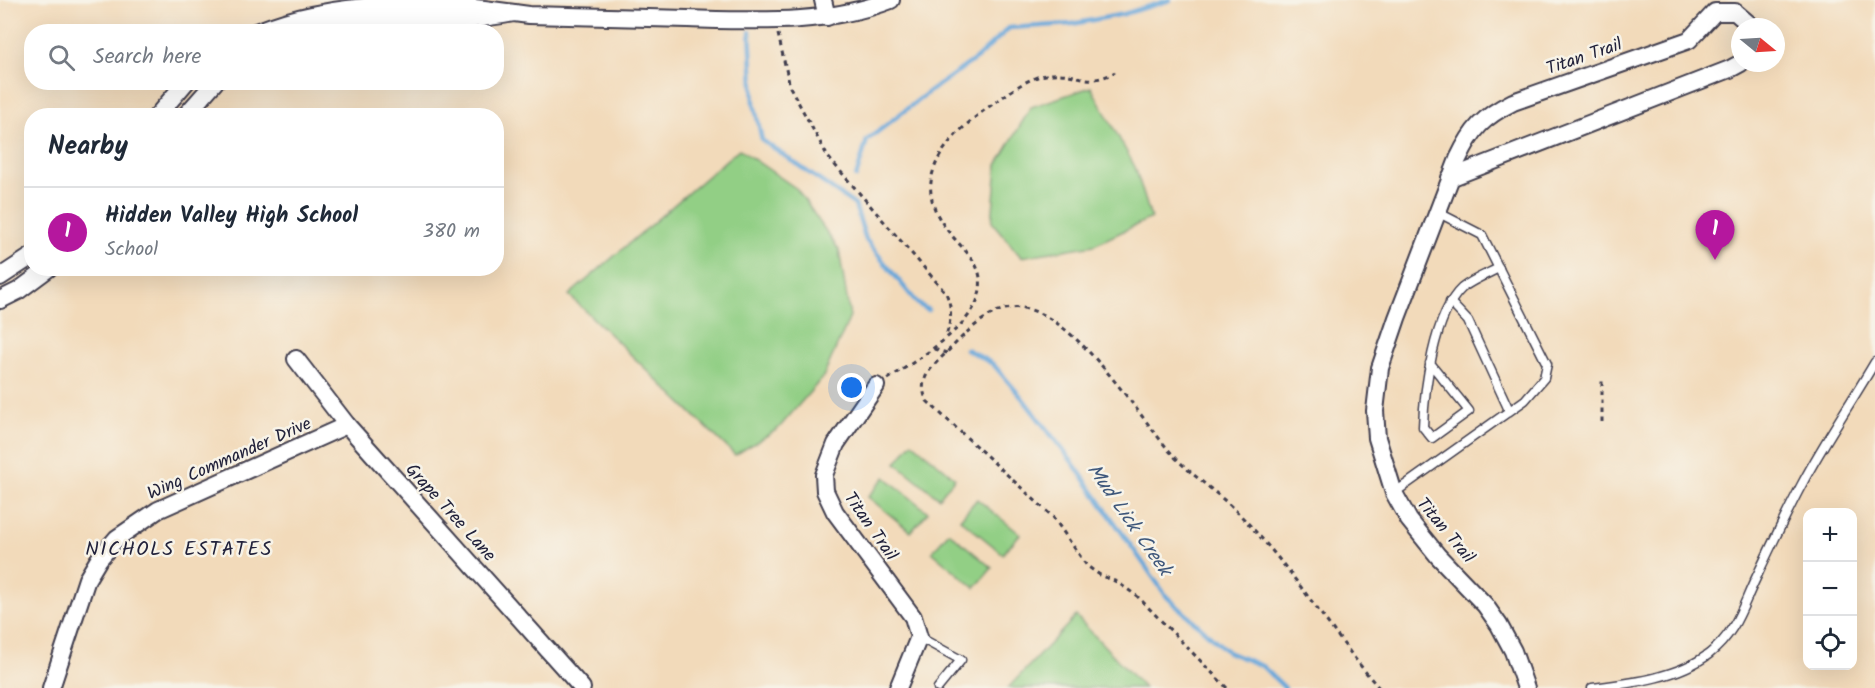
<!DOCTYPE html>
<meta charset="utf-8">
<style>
:root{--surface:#fff;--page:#f2f2f3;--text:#1f2937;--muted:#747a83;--line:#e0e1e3;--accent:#b5179e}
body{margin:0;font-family:Kalam,sans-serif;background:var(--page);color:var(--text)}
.controls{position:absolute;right:18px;bottom:18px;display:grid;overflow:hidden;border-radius:12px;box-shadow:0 6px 24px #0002}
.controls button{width:54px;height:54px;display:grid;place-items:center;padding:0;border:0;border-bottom:2px solid var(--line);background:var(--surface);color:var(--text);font:30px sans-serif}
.compass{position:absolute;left:1731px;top:18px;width:54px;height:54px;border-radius:50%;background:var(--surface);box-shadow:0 6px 24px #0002;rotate:108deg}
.you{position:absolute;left:852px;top:388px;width:21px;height:21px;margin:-15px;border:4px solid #fff;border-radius:50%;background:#1a73e8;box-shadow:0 0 0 9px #1a73e833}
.badge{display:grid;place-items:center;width:39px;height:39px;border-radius:50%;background:var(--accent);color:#fff;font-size:20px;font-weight:700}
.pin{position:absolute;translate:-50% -50px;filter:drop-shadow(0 2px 3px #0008)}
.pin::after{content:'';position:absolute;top:32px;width:21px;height:18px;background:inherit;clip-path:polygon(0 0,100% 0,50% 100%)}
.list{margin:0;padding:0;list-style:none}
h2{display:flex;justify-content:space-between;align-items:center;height:78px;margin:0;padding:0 24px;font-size:26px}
h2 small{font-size:20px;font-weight:400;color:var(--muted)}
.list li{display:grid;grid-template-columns:39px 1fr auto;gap:18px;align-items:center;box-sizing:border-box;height:90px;padding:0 24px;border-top:2px solid var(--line)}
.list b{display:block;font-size:22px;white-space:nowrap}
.list p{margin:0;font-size:20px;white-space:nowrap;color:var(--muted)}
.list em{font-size:20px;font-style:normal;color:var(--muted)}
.icon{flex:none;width:33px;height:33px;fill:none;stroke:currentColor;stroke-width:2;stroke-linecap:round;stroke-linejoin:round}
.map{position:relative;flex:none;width:1875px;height:688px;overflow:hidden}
.search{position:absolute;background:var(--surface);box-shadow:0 6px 24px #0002;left:24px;top:24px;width:480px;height:66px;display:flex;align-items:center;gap:15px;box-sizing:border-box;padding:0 21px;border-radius:24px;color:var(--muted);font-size:22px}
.panel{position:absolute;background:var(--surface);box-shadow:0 6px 24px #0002;left:24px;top:108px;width:480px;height:168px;border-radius:24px}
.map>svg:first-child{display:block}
.green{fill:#92cf85;stroke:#5a7860;stroke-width:1.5}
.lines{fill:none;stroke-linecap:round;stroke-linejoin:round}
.stream{stroke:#67a7da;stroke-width:4.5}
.lane-casing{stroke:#413e4e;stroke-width:11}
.street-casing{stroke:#413e4e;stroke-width:20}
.path{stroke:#413e4e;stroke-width:3;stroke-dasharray:4.5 4.5;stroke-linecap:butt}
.lane{stroke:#fff;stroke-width:8}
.street{stroke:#fff;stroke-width:16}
.labels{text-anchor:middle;stroke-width:5;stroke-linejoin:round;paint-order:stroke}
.street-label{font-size:18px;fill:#22223b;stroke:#f7f3e8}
.water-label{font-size:20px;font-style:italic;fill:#3e577b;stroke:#f7f3e8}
.neighbourhood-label{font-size:20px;letter-spacing:1.5px;fill:#22223b;stroke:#f7f3e8}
</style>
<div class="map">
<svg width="1875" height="688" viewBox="0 0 1875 688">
<rect width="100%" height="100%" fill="#f7f3e8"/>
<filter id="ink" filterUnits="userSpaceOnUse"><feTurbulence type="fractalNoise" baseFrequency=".0167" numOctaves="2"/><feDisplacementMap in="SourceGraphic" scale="12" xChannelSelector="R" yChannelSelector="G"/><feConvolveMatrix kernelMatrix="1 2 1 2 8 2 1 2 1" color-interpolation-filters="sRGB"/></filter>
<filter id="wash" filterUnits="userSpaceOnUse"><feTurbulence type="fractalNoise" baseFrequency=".008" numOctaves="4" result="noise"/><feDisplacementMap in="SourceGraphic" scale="24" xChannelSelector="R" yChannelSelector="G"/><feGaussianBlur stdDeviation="1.35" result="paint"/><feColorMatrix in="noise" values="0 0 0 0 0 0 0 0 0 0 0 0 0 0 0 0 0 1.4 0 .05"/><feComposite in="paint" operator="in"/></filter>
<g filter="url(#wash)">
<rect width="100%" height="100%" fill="#f2daba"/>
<g class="green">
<polygon points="1091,87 1135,167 1151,218 1094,245 1021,257 992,222 997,165 1031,107"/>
<polygon points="739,149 797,189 839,250 850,317 823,377 778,429 735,455 569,295"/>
<polygon points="912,442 955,478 939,498 896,463"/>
<polygon points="885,477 928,512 911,532 868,497"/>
<polygon points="977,499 1020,534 1003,554 960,519"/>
<polygon points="949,532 992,568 975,588 932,552"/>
<polygon points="1076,616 1144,688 1008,688"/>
</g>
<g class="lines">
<g class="stream">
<polyline points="750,32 754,103 762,140 855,205 866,240 918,304 928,310"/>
<polyline points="856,177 867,140 926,94 977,58 1009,28 1072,24 1124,14 1170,0"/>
<polyline points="966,349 993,364 1023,399 1073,463 1167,597 1228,652 1262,666 1285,688"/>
</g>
</g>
</g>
<g filter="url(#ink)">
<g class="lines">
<g class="lane-casing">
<g id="lane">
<polyline points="1450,302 1468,321 1509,410"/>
<path d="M 1430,363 L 1469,411 L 1432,438 L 1423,427 C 1424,390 1434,314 1462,288 C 1472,280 1487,274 1499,268"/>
<polyline points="1394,493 1525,400 1544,378 1547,364 1482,235 1437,212"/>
<polyline points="919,637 961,660 938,688"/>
<path d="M 1592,688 C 1631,683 1677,678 1709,654 C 1736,633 1742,607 1756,578 C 1771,546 1786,514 1802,484 C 1824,442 1851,403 1875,362"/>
</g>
</g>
<g class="street-casing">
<g id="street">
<polyline points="823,0 827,17"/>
<path d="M 514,13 L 529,15 C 582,16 635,18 688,19 C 757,21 826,25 891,0"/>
<path d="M 256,32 C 333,0 431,0 514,13 C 491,17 468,21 445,21 C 399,21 350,16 306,32"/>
<polyline points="157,116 186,82"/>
<polyline points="185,116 215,82"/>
<polyline points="1450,178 1730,69 1741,63"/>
<polyline points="0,277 32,256"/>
<polyline points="0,300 18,291 49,268"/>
<polyline points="296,359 347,425 582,688"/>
<polyline points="876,386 836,444 824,475 825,491 835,512 913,617 919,637 898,688"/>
<polyline points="51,688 87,579 99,559 117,538 158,510 347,425"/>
<path d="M 1526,688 L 1513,651 L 1499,625 L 1485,605 L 1438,556 L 1409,520 L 1394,493 L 1377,438 L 1375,411 L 1380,368 L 1397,318 L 1458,159 C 1472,129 1483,117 1513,102 L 1689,40 L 1715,12 L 1735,12 L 1749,24 L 1749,27"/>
</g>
</g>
<g class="path">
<path d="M 778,34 L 790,87 L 828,157 L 946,293 C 953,310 951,319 946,336"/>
<polyline points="934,349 947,353"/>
<path d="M 888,379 C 914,362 966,330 977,301 C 990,265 963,252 945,227 C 905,173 957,128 1000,99 C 1016,87 1033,75 1053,74 C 1079,72 1086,88 1115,72"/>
<polyline points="1602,422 1602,381"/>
<path d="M 1227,688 L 1137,596 L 1117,582 L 1100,575 L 1087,566 L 1053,517 L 927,401 C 916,379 932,367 947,352 C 967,332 992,304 1022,308 C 1076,315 1137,414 1172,454 C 1193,477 1219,493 1240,515 C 1292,568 1331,632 1379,688"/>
</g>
<use href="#lane" class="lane"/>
<use href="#street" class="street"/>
</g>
</g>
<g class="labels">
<g class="street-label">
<text transform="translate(1584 56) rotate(-19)" y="6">Titan Trail</text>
<text transform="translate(229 458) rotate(-24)" y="6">Wing Commander Drive</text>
<text transform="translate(451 512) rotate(48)" y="6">Grape Tree Lane</text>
<text transform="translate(871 526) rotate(55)" y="6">Titan Trail</text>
<text transform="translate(1446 530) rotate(50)" y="6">Titan Trail</text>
</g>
<g class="water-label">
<text transform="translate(1130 519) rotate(55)" y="7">Mud Lick Creek</text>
</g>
<g class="neighbourhood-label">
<text x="179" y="555">NICHOLS ESTATES</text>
</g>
</g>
</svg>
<div class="controls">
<button>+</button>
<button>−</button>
<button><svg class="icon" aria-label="locate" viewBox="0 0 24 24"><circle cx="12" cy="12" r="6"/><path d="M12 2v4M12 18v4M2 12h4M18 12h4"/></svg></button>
</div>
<svg class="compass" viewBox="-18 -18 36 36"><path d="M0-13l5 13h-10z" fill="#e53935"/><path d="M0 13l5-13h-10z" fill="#747a83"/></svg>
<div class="you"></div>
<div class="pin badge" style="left:1715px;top:260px">1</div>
<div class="search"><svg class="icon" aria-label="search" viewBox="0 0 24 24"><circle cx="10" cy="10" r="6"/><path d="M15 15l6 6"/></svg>Search here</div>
<section class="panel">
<h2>Nearby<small></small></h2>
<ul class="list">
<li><span class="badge">1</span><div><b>Hidden Valley High School</b><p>School</p></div><em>380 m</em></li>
</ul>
</section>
</div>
